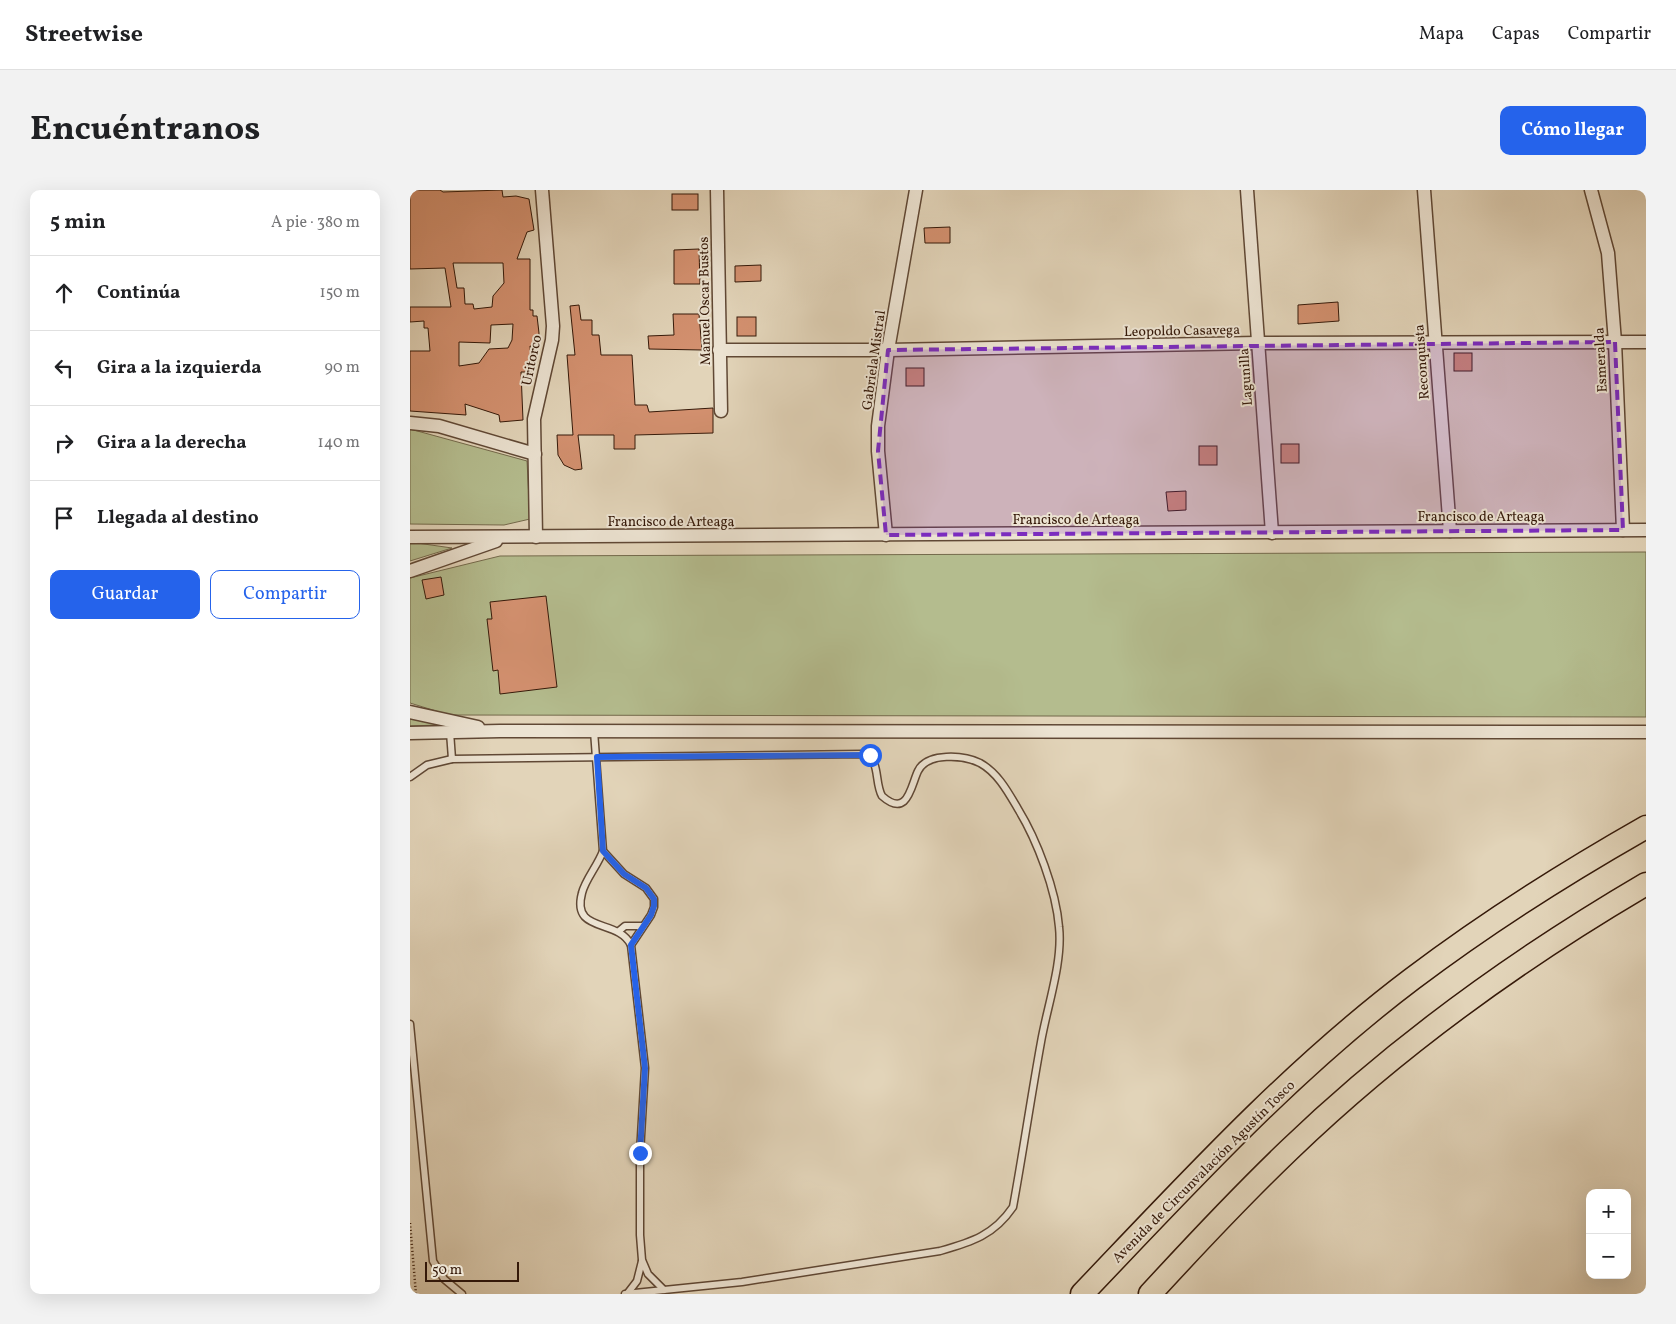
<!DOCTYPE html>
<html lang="es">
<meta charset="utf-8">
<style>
:root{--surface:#fff;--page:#f2f2f2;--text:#202124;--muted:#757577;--line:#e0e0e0;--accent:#2563eb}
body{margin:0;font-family:Vollkorn,serif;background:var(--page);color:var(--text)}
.controls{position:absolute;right:15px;bottom:15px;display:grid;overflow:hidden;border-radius:10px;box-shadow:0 5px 20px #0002}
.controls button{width:45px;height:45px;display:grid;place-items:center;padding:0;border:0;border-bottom:1px solid var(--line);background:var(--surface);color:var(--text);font:25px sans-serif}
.scale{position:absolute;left:15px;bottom:12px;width:94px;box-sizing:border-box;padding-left:5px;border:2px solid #351909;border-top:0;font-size:14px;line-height:18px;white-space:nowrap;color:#351909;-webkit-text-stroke:4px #ece3d2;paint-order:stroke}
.stop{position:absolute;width:15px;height:15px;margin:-11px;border:4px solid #2563eb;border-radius:50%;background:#fff}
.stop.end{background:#2563eb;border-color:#fff;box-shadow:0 1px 5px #0008}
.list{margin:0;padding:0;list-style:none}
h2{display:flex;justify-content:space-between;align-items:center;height:65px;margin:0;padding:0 20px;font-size:21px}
h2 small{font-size:16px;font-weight:400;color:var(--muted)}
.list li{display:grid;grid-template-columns:32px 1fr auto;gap:15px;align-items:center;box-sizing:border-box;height:75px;padding:0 20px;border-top:1px solid var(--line)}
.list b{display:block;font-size:19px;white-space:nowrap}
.list em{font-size:16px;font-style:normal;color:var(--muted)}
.actions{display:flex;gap:10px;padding:15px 20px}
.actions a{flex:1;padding:11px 0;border:1px solid var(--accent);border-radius:10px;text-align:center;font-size:18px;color:var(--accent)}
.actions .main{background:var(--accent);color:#fff}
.icon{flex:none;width:28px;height:28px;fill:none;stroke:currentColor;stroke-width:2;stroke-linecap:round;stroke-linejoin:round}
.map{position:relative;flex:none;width:1236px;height:1104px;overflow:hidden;border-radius:10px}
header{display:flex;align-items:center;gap:30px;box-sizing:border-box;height:70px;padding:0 25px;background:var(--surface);border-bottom:1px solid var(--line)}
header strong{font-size:24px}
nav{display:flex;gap:28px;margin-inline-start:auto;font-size:18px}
.intro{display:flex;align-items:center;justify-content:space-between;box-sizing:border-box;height:120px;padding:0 30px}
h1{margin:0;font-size:35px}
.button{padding:12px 22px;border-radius:10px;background:var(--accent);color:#fff;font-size:18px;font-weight:700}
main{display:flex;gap:30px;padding:0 30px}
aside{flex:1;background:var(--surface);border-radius:10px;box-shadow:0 5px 20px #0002}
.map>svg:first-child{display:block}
.green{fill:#b4bc8e;stroke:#746a4c}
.building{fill:#d49170;stroke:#351909;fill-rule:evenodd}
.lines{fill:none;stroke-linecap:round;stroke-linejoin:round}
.service-casing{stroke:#604835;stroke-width:9}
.minor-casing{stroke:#604835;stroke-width:15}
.motorway-casing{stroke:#351909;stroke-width:25}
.path{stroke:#351909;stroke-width:2.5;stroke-dasharray:1 2.5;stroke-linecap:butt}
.service{stroke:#ece3d2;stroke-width:6}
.minor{stroke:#ece3d2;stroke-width:12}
.motorway{stroke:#e2d4b9;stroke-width:22}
.route{stroke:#2563eb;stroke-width:6}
.marked{fill:#7b2cbf;fill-opacity:0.2;stroke:#7b2cbf;stroke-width:4;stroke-dasharray:10 6;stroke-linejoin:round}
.labels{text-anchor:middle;stroke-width:4;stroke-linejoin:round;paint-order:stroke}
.street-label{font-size:14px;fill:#351909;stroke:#ece3d2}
</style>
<header>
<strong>Streetwise</strong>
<nav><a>Mapa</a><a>Capas</a><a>Compartir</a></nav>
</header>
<div class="intro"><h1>Encuéntranos</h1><a class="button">Cómo llegar</a></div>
<main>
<aside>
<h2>5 min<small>A pie · 380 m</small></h2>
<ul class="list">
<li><svg class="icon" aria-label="ahead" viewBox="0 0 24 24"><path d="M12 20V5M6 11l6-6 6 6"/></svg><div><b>Continúa</b></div><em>150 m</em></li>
<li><svg class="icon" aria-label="left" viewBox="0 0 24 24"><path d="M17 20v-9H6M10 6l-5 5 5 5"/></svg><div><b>Gira a la izquierda</b></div><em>90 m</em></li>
<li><svg class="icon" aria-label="right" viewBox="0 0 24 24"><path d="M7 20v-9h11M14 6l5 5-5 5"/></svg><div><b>Gira a la derecha</b></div><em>140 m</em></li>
<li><svg class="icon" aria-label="arrive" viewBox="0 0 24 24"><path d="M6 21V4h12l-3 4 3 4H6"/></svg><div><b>Llegada al destino</b></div></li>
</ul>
<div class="actions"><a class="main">Guardar</a><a>Compartir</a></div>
</aside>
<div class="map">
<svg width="1236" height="1104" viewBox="0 0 1236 1104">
<rect width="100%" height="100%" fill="#e2d4b9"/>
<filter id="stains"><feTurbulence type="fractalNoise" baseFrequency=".004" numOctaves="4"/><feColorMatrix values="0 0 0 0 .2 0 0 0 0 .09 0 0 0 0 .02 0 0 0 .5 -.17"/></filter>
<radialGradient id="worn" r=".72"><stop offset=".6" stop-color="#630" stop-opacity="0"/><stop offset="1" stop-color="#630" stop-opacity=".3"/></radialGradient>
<g class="green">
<polygon points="0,239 117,271 120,329 94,335 0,334"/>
<polygon points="0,352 42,358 0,371"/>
<polygon points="1236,362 1236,527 39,525 0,513 0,388 90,366"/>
<polygon points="0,528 28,535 0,536"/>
</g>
<g class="building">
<path d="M 0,0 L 30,0 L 33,2 L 92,0 L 93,7 L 106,6 L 119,9 L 124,40 L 117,42 L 107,69 L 120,69 L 120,120 L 123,120 L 123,126 L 127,126 L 129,143 L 128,156 L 120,156 L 122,182 L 111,182 L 113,230 L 90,232 L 89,225 L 55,214 L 56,225 L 0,221 L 0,161 L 20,161 L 18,138 L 14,138 L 14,131 L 0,132 L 0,117 L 41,117 L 35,78 L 0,79 ZM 43,73 L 93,73 L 94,93 L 83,106 L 82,117 L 64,119 L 63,114 L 55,114 L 54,98 L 47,98 ZM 103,134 L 102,150 L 98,158 L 79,159 L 69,173 L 49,176 L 49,152 L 80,153 L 81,135 Z"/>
<rect x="262" y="4" width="26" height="16"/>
<polygon points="540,37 540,53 515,53 514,38"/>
<polygon points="289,59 290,94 264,94 264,60"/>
<polygon points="351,75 351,91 325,92 325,76"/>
<polygon points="928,112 929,131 888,134 888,115"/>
<polygon points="169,115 171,130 182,130 182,145 189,145 191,165 222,165 225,215 237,215 239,222 303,218 303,243 225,245 225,259 204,259 204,245 168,245 172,279 165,280 154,275 148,265 147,245 163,245 157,165 165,165 160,116"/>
<polygon points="263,124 289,124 292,160 239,159 238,146 264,145"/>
<rect x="327" y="127" width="19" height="19"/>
<rect x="1044" y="163" width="18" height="18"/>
<rect x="496" y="178" width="18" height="18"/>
<rect x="871" y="254" width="18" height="19"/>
<rect x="789" y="256" width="18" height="19"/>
<polygon points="776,301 776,320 758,321 756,302"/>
<polygon points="31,387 34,405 16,409 12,390"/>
<polygon points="136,406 147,497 90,504 88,480 83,481 77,429 82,429 80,412"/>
</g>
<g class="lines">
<g class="service-casing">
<g id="service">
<polyline points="184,541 193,661 214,684 236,698 244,709 244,717 241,725 221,755 235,878 230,963 230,1045 232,1070 238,1084 254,1100"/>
<polyline points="40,542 42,569"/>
<path d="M 0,587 L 17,575 L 42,569 L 453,564 C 471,568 464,592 472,606 C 498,629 501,595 508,581 C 517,562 554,565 570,573 C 588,583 598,602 608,619 C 627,650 646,700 649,737 C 653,772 637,817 631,852 C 621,907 613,962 603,1017 C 584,1045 562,1052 530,1061 L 332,1092 L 215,1104"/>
<path d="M 193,661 C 188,675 175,690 172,703 C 161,744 208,728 221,755"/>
<polyline points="209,741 215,736 232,736"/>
<polyline points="0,834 23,1071 34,1089 52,1104"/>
<polyline points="217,1104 227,1091 232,1071"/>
</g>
</g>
<g class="minor-casing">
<g id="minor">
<polyline points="307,0 311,221"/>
<polyline points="837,0 862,343"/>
<polyline points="1014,0 1040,341"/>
<polyline points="1181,0 1198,63 1205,152 1213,340"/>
<polyline points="309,160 478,160 847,153 1236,152"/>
<polyline points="0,233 29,236 125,264"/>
<polyline points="476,345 468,261 468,236 478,160 506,0"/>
<polyline points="0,347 1236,340"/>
<polyline points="126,347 124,229 142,150 143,136 132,0"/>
<polyline points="0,381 86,351"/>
<polyline points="0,522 68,537"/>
<polyline points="0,543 90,541 1236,542"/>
</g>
</g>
<g class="motorway-casing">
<g id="motorway">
<path d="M 672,1104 C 777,994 880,881 1002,789 C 1076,733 1155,683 1236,637"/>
<path d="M 740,1104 C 785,1055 831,1006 879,960 C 986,857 1108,769 1236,694"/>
</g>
</g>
<polyline class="path" points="0,1033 6,1104"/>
<use href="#service" class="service"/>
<use href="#minor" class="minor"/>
<use href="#motorway" class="motorway"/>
</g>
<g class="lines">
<polyline class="route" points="230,963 235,878 221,755 241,725 244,716 244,709 236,698 214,684 193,661 187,567 460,565"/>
</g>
<path class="marked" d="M 1205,152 L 1213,340 L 476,345 L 468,261 L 478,160 Z"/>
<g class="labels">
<g class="street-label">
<text transform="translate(294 111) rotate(-91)" y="5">Manuel Oscar Bustos</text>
<text transform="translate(772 140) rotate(-1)" y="5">Leopoldo Casavega</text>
<text transform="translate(121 170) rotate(-78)" y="5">Uritorco</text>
<text transform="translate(463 170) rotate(-82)" y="5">Gabriela Mistral</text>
<text transform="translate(1190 170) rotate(-93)" y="5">Esmeralda</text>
<text transform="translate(1011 172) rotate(-94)" y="5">Reconquista</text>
<text transform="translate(835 187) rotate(-94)" y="5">Lagunilla</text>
<text x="1071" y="331">Francisco de Arteaga</text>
<text x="666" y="334">Francisco de Arteaga</text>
<text x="261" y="336">Francisco de Arteaga</text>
<text transform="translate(793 981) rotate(-45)" y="5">Avenida de Circunvalación Agustín Tosco</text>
</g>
</g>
<rect width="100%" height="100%" filter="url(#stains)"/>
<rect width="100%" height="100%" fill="url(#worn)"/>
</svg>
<div class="controls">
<button>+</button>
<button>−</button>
</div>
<div class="scale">50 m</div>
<div class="stop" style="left:460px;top:565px"></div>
<div class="stop end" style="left:230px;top:963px"></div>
</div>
</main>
